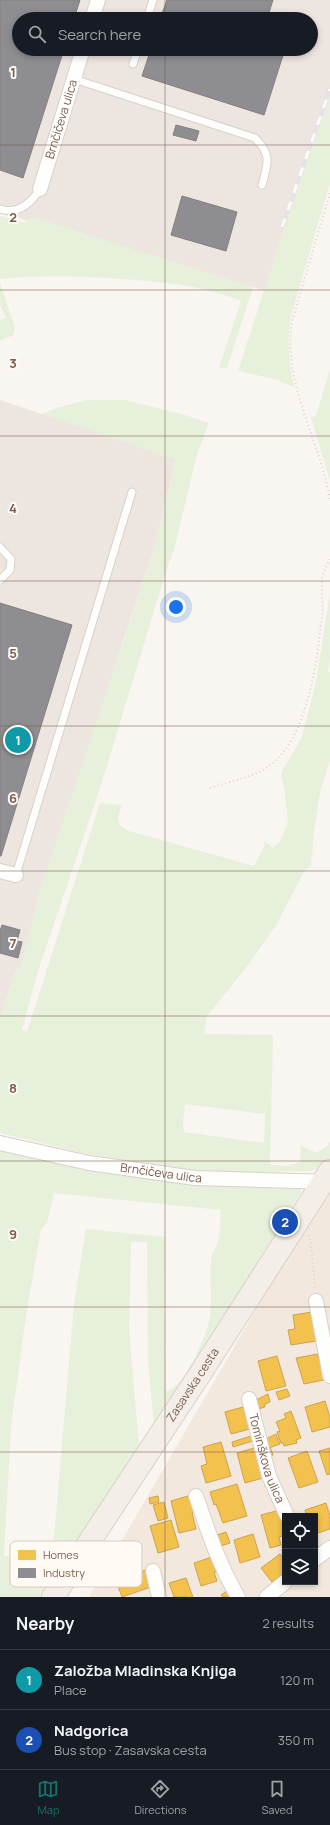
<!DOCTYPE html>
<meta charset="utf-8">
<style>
:root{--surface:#171b24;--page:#242831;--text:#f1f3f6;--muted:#9ea1a6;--line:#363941;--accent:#0f766e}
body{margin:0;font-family:Manrope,sans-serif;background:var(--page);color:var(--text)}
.controls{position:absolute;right:12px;bottom:12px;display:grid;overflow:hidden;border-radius:0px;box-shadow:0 2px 6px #0003}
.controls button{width:36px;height:36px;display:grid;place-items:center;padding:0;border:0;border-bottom:1px solid var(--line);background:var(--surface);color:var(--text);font:20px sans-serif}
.you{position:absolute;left:176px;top:607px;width:14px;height:14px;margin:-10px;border:3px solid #fff;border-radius:50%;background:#1a73e8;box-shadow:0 0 0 6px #1a73e833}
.badge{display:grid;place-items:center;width:26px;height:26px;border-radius:50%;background:var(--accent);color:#fff;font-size:13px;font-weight:700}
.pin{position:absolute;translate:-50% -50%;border:2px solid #fff;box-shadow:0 1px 4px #0006}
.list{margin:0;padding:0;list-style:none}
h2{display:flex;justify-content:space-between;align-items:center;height:52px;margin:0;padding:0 16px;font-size:17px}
h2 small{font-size:13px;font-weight:400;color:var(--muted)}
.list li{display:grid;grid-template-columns:26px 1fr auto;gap:12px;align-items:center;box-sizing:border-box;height:60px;padding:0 16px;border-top:1px solid var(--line)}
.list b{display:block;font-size:15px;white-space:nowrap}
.list p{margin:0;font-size:13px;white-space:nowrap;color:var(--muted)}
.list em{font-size:13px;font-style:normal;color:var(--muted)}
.icon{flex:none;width:22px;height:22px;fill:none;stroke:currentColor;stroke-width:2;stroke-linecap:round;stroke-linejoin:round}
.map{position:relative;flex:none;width:330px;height:1597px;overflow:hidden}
.search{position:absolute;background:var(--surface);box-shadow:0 2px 6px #0003;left:12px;right:12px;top:12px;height:44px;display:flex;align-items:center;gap:10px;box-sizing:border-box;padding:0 14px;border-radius:22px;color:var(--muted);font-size:15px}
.sheet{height:172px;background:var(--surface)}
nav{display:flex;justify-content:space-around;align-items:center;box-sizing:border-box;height:56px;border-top:1px solid var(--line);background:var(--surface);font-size:11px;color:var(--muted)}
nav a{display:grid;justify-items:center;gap:2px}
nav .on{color:var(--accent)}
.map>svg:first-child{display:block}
.residential{fill:#f2e8de;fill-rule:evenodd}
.industrial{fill:#ede5e0;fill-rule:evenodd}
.green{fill:#e7f0db;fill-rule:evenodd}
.homes{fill:#f2c14e;stroke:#cea34e}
.industry{fill:#8d8d92;stroke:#877e7d}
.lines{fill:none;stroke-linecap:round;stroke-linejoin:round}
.service-casing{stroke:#d7d1cb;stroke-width:9}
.minor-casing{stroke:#d7d1cb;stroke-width:16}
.primary-casing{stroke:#dad1cc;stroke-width:24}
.path{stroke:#dcd5d0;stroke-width:2;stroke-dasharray:1 3;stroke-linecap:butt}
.service{stroke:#fefefd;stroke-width:7}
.minor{stroke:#fefefd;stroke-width:14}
.primary{stroke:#f3eee8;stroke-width:22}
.rail-casing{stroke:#e6e3e7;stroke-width:4.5}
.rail{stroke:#fffaf3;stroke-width:3;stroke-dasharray:9;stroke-linecap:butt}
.grid{fill:none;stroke:#7a5c4d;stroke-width:1;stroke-opacity:0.55}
.labels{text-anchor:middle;stroke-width:4;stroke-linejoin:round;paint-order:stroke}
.street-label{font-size:12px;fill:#7a5c4d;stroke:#fffaf3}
.key{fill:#fffaf3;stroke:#d7cbc1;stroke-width:1}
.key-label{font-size:11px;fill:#7a5c4d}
.grid-label{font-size:13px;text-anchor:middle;font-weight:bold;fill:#7a5c4d;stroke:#fffaf3;stroke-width:4;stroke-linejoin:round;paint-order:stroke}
</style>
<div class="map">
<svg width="330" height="1597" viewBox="0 0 330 1597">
<rect width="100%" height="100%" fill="#f9f5f0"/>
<path class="residential" d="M 330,1182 L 330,1597 L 89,1597 ZM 285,1516 L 315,1516 L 315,1582 L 285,1582 Z"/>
<g class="industrial">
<path d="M 0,0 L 330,0 L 330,100 L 267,291 L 0,213 ZM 19,19 L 311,19 L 311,49 L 19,49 Z"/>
<polygon points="0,400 176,459 154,550 123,641 0,1036"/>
</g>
<g class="green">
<path d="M 330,88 L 330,183 L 290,319 C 287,342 289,364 294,387 L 275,379 L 238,371 Z"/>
<path d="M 0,216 L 25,223 L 30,218 L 39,219 L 253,287 L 227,368 L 219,368 L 241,301 C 202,285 162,282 122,279 C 81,276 41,275 0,279 Z"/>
<polygon points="0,283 15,328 13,335 0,341 0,320 6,318 0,305"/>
<polygon points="330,369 330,481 311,417 316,416"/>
<path d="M 87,400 L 125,400 L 185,415 L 209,423 L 197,454 L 174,550 L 169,562 L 101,785 L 37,974 L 22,1030 L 27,1032 L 100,803 L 122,805 L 118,817 L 119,825 L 129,831 L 254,866 L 265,845 L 263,840 L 273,848 L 280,841 L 288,823 L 285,793 L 281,773 L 302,737 L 316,682 L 330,593 L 330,658 L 328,672 L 330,672 L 330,760 L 320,792 L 314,832 L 311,865 L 305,870 L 275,927 L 246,968 L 207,1016 L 204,1034 L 273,1035 L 270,1165 L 288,1166 L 300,1162 L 301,1146 L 316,1153 L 328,1145 L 330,1141 L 330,1160 L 321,1168 L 310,1171 L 239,1172 L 175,1169 L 82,1153 L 0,1133 L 0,1015 L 15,972 L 22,964 L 38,896 L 154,550 L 176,460 L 42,414 L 56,408 ZM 185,1104 L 265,1114 L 264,1143 L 184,1132 L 183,1123 Z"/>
<path d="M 0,1147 L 295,1186 L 300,1188 L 301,1192 L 279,1227 L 279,1230 L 47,1597 L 0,1597 ZM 54,1193 L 221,1210 C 220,1221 221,1233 217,1243 C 216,1249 211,1254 211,1260 C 209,1280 213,1302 209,1321 C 206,1337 183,1390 166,1391 L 164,1302 L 165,1237 L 86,1229 L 74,1304 L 53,1549 L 29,1556 L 4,1556 L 11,1426 L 26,1316 L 41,1229 L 47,1223 ZM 131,1242 L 147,1242 L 148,1360 L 154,1425 L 139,1447 L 129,1329 Z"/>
</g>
<g class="homes">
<polygon points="312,1312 316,1341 291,1345 288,1330 295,1329 293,1315"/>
<polygon points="318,1354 324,1380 304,1384 296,1358"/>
<polygon points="277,1356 286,1386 266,1391 258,1361"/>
<polygon points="287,1389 290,1396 279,1400 276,1392"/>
<polygon points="268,1394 270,1402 265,1404 265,1407 255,1410 252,1402"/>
<polygon points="325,1401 330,1417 330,1427 312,1432 305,1407"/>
<polygon points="243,1407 250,1429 231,1434 225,1412"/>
<polygon points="291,1411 301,1438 296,1440 297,1443 284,1446 283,1443 281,1443 277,1432 280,1431 276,1422 286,1418 284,1414"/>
<polygon points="276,1434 280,1444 269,1448 266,1439"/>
<polygon points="251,1436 253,1441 233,1447 232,1442"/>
<polygon points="221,1442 231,1476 206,1483 201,1466 207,1464 203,1447"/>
<polygon points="270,1447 273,1455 268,1457 265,1449"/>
<polygon points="254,1448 263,1478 245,1483 237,1453"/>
<polygon points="330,1448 330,1474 327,1475 319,1451"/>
<polygon points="307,1451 318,1482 299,1488 288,1458"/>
<polygon points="237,1484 247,1516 223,1523 216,1504 214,1505 210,1492"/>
<polygon points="191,1495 196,1512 192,1513 196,1529 179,1533 171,1501"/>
<polygon points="158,1496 159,1502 150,1504 149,1498"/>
<polygon points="164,1502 168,1518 158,1521 153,1505"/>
<polygon points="326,1503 330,1516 330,1529 315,1534 315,1516 307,1516 305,1510"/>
<polygon points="280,1510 285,1535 279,1537 281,1545 270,1548 261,1515"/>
<polygon points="171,1520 179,1547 158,1553 150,1526"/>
<polygon points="226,1532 230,1543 218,1547 214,1536"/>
<polygon points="253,1534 260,1557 240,1563 234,1540"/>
<polygon points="280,1554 285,1561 285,1572 272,1582 261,1568"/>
<polygon points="212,1557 217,1572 214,1572 217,1581 201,1586 194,1563"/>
<polygon points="145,1570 151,1587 122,1597 116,1581"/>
<polygon points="186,1578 193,1597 174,1597 169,1583"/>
<polygon points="230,1589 235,1597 223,1597 221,1595"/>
</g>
<g class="industry">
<polygon points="0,0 80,0 74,19 19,19 19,49 64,49 23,178 0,170"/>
<polygon points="167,0 273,0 267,19 160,19"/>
<polygon points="151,49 285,49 264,115 142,76"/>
<polygon points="176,125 199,131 196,141 173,135"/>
<polygon points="182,196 237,212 226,251 171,235"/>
<polygon points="0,603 72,625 1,856 0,856"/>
<polygon points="2,925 20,930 17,941 22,942 18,958 0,953 0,931"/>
</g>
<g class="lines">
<g class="service-casing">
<g id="service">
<polyline points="147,19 153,0"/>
<polyline points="133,64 138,49"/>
<path d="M 74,79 L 255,138 C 272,155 268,163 262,185"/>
<path d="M 0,209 C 18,215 31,203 40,189"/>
<polyline points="0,547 11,559 10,570 0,580"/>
<polyline points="16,875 132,492"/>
</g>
</g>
<g class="minor-casing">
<g id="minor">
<polyline points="92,19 98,0"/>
<path id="s1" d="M 40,189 L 83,49"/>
<polyline points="0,871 16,875"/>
<path id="s2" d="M 0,1143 L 89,1163 L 195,1178 L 330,1182"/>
<polyline points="316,1301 330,1376"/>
<path id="s3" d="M 249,1399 L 269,1476 L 287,1516"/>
<path d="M 196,1496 C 208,1531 219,1565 238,1597"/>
<polyline points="315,1559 330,1548"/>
<polyline points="153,1571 159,1597"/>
<polyline points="267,1597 285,1582"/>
</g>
</g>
<g class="primary-casing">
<g id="primary">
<path id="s4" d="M 53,1597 L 200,1374 L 330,1171"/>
</g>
</g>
<g class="path">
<path d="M 330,193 L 292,321 C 282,383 320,440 330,500"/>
<path d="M 210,788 C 227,782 247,779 263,770 C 308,745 317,661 322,615 C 324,602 320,588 323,575 C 324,570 328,564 330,559"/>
<polyline points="309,1235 311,1244 315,1290"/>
</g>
<use href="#service" class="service"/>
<use href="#minor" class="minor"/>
<use href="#primary" class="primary"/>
<g class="rail-casing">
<polyline id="rail" points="282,227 330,89"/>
</g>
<use href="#rail" class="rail"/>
</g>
<path class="grid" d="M 165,0 L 165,19M 165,49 L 165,1597M 0,145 L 330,145M 0,290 L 330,290M 0,436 L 330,436M 0,581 L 330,581M 0,726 L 330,726M 0,871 L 330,871M 0,1016 L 330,1016M 0,1161 L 330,1161M 0,1307 L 330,1307M 0,1452 L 330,1452"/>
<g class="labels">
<g class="street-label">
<text dy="4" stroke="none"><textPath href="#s1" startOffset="73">Brnčičeva ulica</textPath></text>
<text dy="4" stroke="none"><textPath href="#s2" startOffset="164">Brnčičeva ulica</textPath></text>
<text dy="4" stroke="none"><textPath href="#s4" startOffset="254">Zasavska cesta</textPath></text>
<text dy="4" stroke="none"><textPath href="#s3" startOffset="62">Tominškova ulica</textPath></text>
</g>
</g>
<rect x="10" y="1541" width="132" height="46" rx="6" class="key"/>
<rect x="18" y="1550" width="18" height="10" fill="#f2c14e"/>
<rect x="18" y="1568" width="18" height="10" fill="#8d8d92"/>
<g class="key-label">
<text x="43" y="1559">Homes</text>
<text x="43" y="1577">Industry</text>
</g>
<g class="grid-label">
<text x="13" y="77">1</text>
<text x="13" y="222">2</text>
<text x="13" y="368">3</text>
<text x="13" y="513">4</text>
<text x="13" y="658">5</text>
<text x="13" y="803">6</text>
<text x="13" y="948">7</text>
<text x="13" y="1093">8</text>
<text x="13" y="1239">9</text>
</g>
</svg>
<div class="controls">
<button><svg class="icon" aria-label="locate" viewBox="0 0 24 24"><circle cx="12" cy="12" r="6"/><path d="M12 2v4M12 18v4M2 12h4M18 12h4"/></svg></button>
<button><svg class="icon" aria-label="layers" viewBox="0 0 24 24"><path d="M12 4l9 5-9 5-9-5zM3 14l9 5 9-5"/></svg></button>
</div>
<div class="you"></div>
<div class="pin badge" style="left:18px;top:740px;background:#0f9aa8">1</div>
<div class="pin badge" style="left:285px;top:1222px;background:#1a4fb4">2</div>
<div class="search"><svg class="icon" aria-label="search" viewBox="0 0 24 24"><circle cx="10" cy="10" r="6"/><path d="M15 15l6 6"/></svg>Search here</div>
</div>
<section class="sheet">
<h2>Nearby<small>2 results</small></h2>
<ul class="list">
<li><span class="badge" style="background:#0f9aa8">1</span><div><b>Založba Mladinska Knjiga</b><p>Place</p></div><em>120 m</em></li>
<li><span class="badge" style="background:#1a4fb4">2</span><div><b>Nadgorica</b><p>Bus stop · Zasavska cesta</p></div><em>350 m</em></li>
</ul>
</section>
<nav>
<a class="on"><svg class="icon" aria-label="map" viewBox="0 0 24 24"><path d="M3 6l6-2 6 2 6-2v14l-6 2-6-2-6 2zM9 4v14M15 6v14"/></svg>Map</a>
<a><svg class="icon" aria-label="directions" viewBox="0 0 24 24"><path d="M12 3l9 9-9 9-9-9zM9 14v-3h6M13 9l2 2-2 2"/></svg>Directions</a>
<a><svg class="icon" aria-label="saved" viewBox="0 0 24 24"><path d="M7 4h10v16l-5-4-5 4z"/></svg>Saved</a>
</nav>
